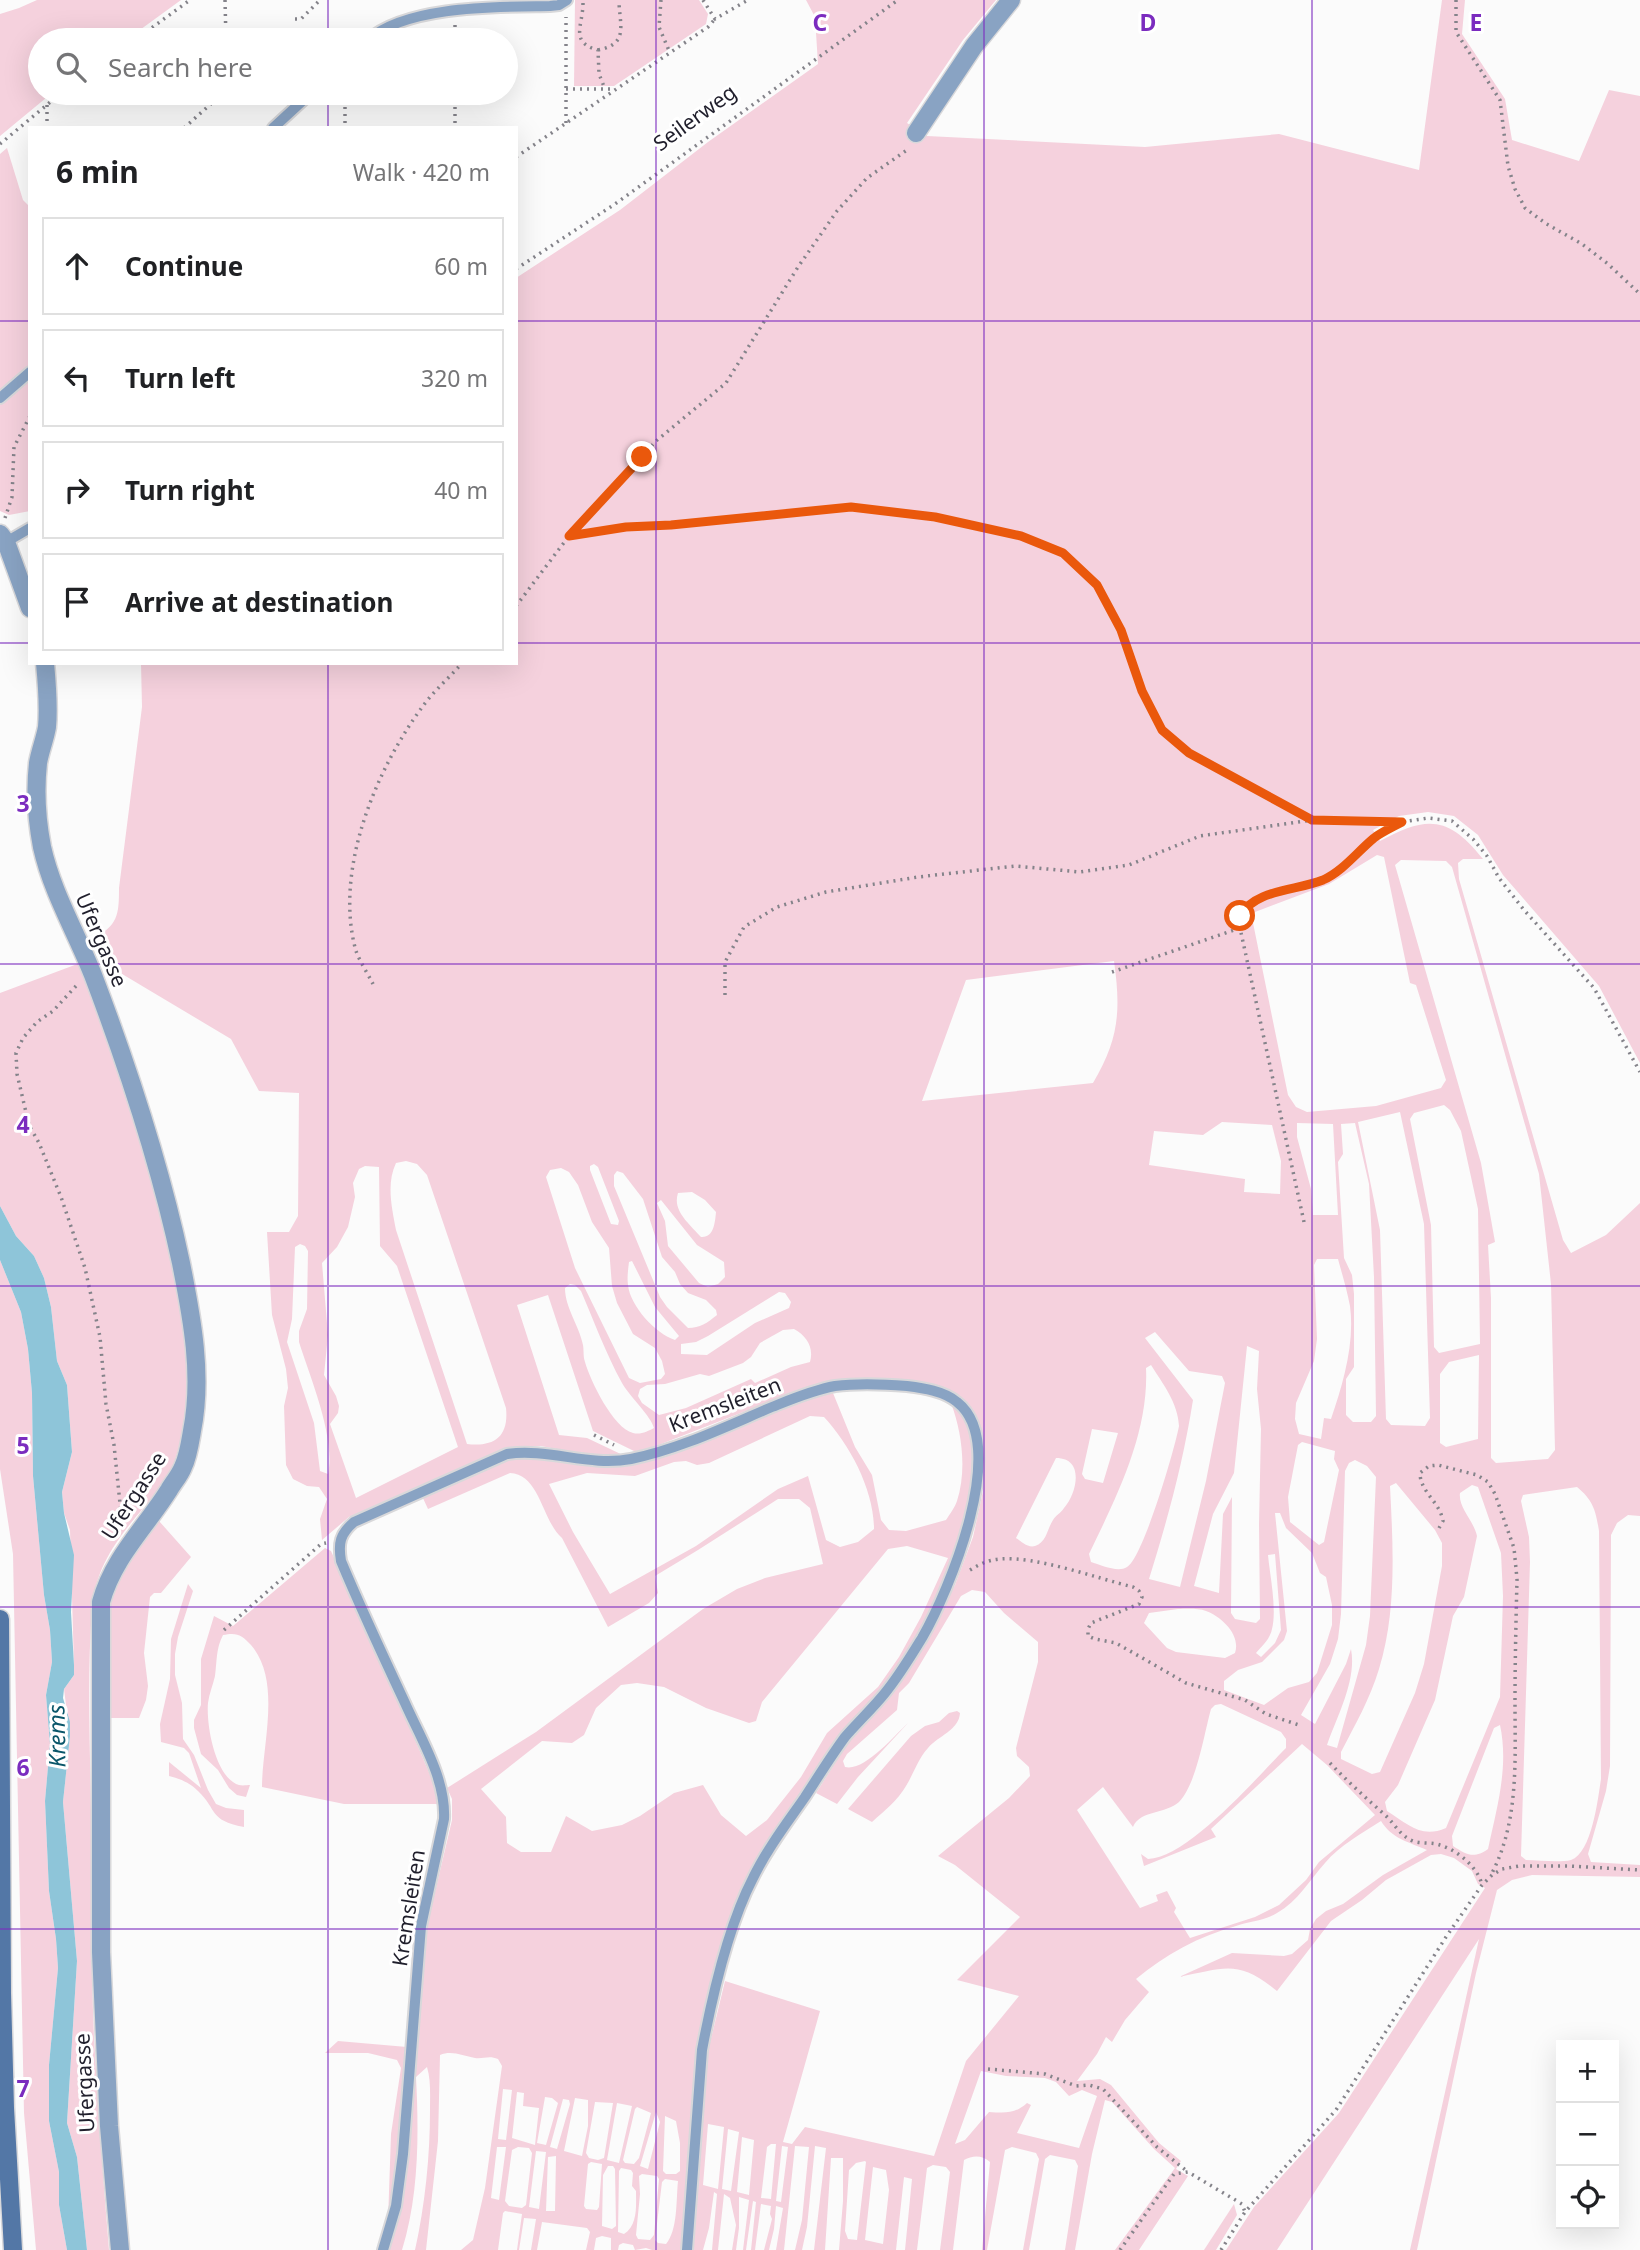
<!DOCTYPE html>
<meta charset="utf-8">
<style>
:root{--surface:#fff;--page:#f6f6f6;--text:#202124;--muted:#757577;--line:#e0e0e0}
body{margin:0;font-family:"Noto Sans",sans-serif;background:var(--page);color:var(--text)}
.controls{position:absolute;right:21px;bottom:21px;display:grid;overflow:hidden;border-radius:0px;box-shadow:0 7px 28px #0002}
.controls button{width:63px;height:63px;display:grid;place-items:center;padding:0;border:0;border-bottom:2px solid var(--line);background:var(--surface);color:var(--text);font:35px sans-serif}
.stop{position:absolute;width:21px;height:21px;margin:-16px;border:5px solid #ea580c;border-radius:50%;background:#fff}
.stop.end{background:#ea580c;border-color:#fff;box-shadow:0 2px 7px #0008}
.list{margin:0;padding:0;list-style:none}
h2{display:flex;justify-content:space-between;align-items:center;height:91px;margin:0;padding:0 28px;font-size:30px}
h2 small{font-size:23px;font-weight:400;color:var(--muted)}
.list li{display:grid;grid-template-columns:46px 1fr auto;gap:21px;align-items:center;box-sizing:border-box;height:98px;margin:0 14px 14px;padding:0 14px;border:2px solid var(--line);border-radius:0px}
.list b{display:block;font-size:26px;white-space:nowrap}
.list em{font-size:23px;font-style:normal;color:var(--muted)}
.icon{flex:none;width:38px;height:38px;fill:none;stroke:currentColor;stroke-width:2;stroke-linecap:round;stroke-linejoin:round}
.map{position:relative;flex:none;width:1640px;height:2250px;overflow:hidden}
.search{position:absolute;background:var(--surface);box-shadow:0 7px 28px #0002;left:28px;top:28px;width:490px;height:77px;display:flex;align-items:center;gap:18px;box-sizing:border-box;padding:0 24px;border-radius:38px;color:var(--muted);font-size:26px}
.panel{position:absolute;background:var(--surface);box-shadow:0 7px 28px #0002;left:28px;top:126px;width:490px;height:539px;border-radius:0px}
.map>svg:first-child{display:block}
.green{fill:#f5d1dd;fill-rule:evenodd}
.water{fill:#8ec5d9}
.lines{fill:none;stroke-linecap:round;stroke-linejoin:round}
.lane-casing{stroke:#d8d8da;stroke-width:14}
.street-casing{stroke:#d8d8da;stroke-width:21}
.secondary-casing{stroke:#d8d8da;stroke-width:21}
.path{stroke:#84838a;stroke-width:3.5;stroke-dasharray:2 5;stroke-linecap:butt}
.lane{stroke:#89a3c3;stroke-width:10}
.street{stroke:#89a3c3;stroke-width:18}
.secondary{stroke:#5377a6;stroke-width:18}
.route{stroke:#ea580c;stroke-width:9}
.grid{fill:none;stroke:#7b2cbf;stroke-width:2;stroke-opacity:0.55}
.labels{text-anchor:middle;stroke-width:6;stroke-linejoin:round;paint-order:stroke}
.street-label{font-size:21px;fill:#201f2c;stroke:#fff}
.water-label{font-size:23px;font-style:italic;fill:#09566a;stroke:#fff}
.grid-label{font-size:23px;text-anchor:middle;font-weight:bold;fill:#7b2cbf;stroke:#fff;stroke-width:6;stroke-linejoin:round;paint-order:stroke}
</style>
<div class="map">
<svg width="1640" height="2250" viewBox="0 0 1640 2250">
<rect width="100%" height="100%" fill="#fbfbfb"/>
<g class="green">
<polygon points="37,0 181,0 126,40 40,40 40,93 52,93 0,136 0,14 19,8"/>
<polygon points="575,0 699,0 708,14 706,24 614,86 574,86"/>
<path d="M 806,0 L 996,0 L 963,40 L 907,123 L 927,136 L 1145,147 L 1279,134 L 1419,170 L 1442,0 L 1465,0 L 1462,34 L 1505,99 L 1512,140 L 1579,161 L 1609,90 L 1640,96 L 1640,1063 L 1599,986 L 1503,875 L 1478,835 L 1454,816 L 1428,812 L 1399,816 L 1373,830 L 1380,841 C 1427,815 1449,816 1483,859 L 1463,859 L 1458,863 L 1459,879 L 1563,1240 L 1571,1253 L 1606,1235 L 1640,1203 L 1640,1516 L 1628,1515 L 1617,1523 L 1611,1535 L 1610,1766 L 1606,1791 L 1588,1854 L 1591,1862 L 1640,1865 L 1640,1877 L 1532,1875 L 1512,1880 L 1497,1890 L 1476,1973 L 1417,2250 L 1410,2250 L 1479,1939 L 1277,2250 L 1226,2250 L 1254,2207 L 1339,2113 L 1485,1888 L 1478,1884 L 1472,1871 L 1454,1858 L 1441,1854 L 1431,1855 L 1386,1880 L 1362,1900 L 1331,1921 L 1277,1991 C 1238,1959 1225,1968 1179,1977 L 1232,1953 L 1284,1956 L 1292,1954 L 1308,1940 L 1310,1929 L 1316,1919 L 1326,1911 L 1343,1904 L 1383,1875 L 1427,1850 C 1409,1842 1392,1839 1381,1821 C 1361,1834 1340,1845 1325,1863 C 1309,1881 1298,1901 1277,1913 C 1264,1921 1250,1921 1236,1926 C 1199,1936 1165,1955 1136,1979 L 1149,1992 L 1125,2020 L 1112,2042 L 1106,2037 L 1097,2054 L 1077,2081 L 1100,2079 L 1111,2085 L 1159,2143 L 1181,2161 L 1176,2169 L 1188,2176 L 1139,2250 L 1115,2250 L 1175,2168 L 1154,2149 L 1112,2102 L 1105,2100 L 1092,2154 L 1075,2250 L 1065,2250 L 1078,2166 L 1075,2160 L 1050,2155 L 1045,2159 L 1029,2250 L 1023,2250 L 1039,2159 L 1036,2153 L 1012,2147 L 1005,2150 L 987,2250 L 982,2250 L 990,2162 C 982,2155 973,2155 964,2160 L 953,2250 L 940,2250 L 950,2172 L 946,2167 L 933,2165 L 927,2168 L 917,2250 L 905,2250 L 912,2179 L 904,2177 L 896,2250 L 839,2250 L 843,2201 L 843,2158 L 831,2158 L 825,2250 L 814,2250 L 826,2148 L 815,2146 L 807,2227 L 802,2250 L 795,2250 L 802,2220 L 809,2147 L 795,2146 L 784,2250 L 776,2250 L 783,2208 L 776,2206 L 774,2229 L 769,2250 L 764,2250 L 772,2219 L 770,2214 L 771,2206 L 761,2204 L 755,2250 L 751,2250 L 756,2202 L 753,2201 L 746,2250 L 743,2250 L 749,2200 L 739,2197 L 739,2228 L 736,2250 L 732,2250 L 736,2225 L 730,2198 L 724,2194 L 718,2250 L 712,2250 L 717,2194 L 714,2192 L 709,2228 L 703,2250 L 692,2250 L 708,2051 L 725,1981 L 820,2011 L 783,2142 L 792,2144 L 805,2127 L 934,2156 L 966,2061 L 1019,1996 L 957,1980 L 1020,1917 L 955,1865 L 938,1856 L 1009,1798 L 1030,1776 L 1029,1767 L 1017,1756 L 1016,1748 L 1038,1662 L 1038,1642 L 1004,1613 L 985,1592 L 972,1590 L 961,1596 L 909,1683 L 899,1693 L 897,1710 L 847,1754 L 843,1761 L 845,1767 C 864,1772 894,1736 908,1723 L 858,1777 L 837,1804 L 816,1793 L 849,1741 L 892,1694 L 927,1638 L 955,1585 L 973,1537 L 983,1491 L 985,1458 L 982,1433 L 975,1413 L 962,1398 L 943,1388 L 910,1382 L 834,1381 L 805,1388 L 643,1451 L 634,1451 L 593,1431 L 548,1295 L 517,1305 L 559,1435 L 587,1438 L 627,1457 L 597,1457 L 541,1446 L 505,1448 L 349,1517 L 322,1540 L 320,1519 L 327,1499 L 319,1487 L 307,1486 L 293,1479 L 286,1465 L 284,1406 L 288,1388 L 286,1369 L 272,1315 L 267,1232 L 289,1232 L 298,1216 L 299,1093 L 259,1091 L 231,1039 L 107,965 L 92,939 C 118,926 119,915 119,888 L 142,707 L 141,663 L 516,663 L 516,278 L 620,210 L 708,142 L 818,64 L 815,17 ZM 1377,855 L 1384,857 L 1410,983 L 1416,985 L 1446,1080 L 1441,1088 L 1376,1106 L 1307,1112 L 1296,1107 L 1288,1095 L 1252,918 L 1255,912 L 1329,884 ZM 1401,860 L 1446,861 L 1452,867 L 1539,1174 L 1551,1284 L 1555,1450 L 1548,1459 L 1496,1463 L 1491,1458 L 1491,1298 L 1488,1245 L 1495,1242 L 1481,1163 L 1395,865 ZM 1114,961 C 1121,1011 1119,1039 1093,1083 L 922,1101 L 966,980 ZM 1444,1105 L 1450,1110 L 1461,1131 L 1478,1209 L 1480,1344 L 1439,1353 L 1434,1347 L 1431,1225 L 1410,1119 L 1414,1113 ZM 1400,1112 L 1424,1224 L 1430,1418 L 1425,1426 L 1391,1425 L 1386,1419 L 1380,1230 L 1358,1122 ZM 1222,1122 L 1272,1125 L 1281,1161 L 1280,1194 L 1244,1192 L 1245,1179 L 1149,1165 L 1154,1131 L 1203,1135 ZM 1297,1123 L 1333,1124 L 1338,1215 L 1313,1215 L 1311,1189 L 1297,1137 ZM 1355,1123 L 1369,1184 L 1374,1277 L 1376,1416 L 1371,1422 L 1353,1422 L 1346,1415 L 1346,1379 L 1354,1367 L 1354,1294 L 1352,1275 L 1344,1258 L 1338,1162 L 1343,1154 L 1341,1124 ZM 406,1161 L 417,1164 L 427,1175 L 506,1408 C 509,1437 494,1447 467,1444 L 396,1230 C 392,1208 386,1184 396,1163 ZM 594,1164 L 598,1167 L 619,1221 L 618,1225 L 611,1224 L 590,1170 L 590,1166 ZM 365,1166 L 379,1167 L 380,1246 L 397,1266 L 458,1447 L 356,1498 L 330,1424 L 338,1413 L 339,1406 L 336,1396 L 324,1375 L 328,1335 L 322,1263 L 337,1247 L 348,1227 L 355,1197 L 353,1183 L 359,1169 ZM 561,1168 L 569,1172 L 578,1185 L 592,1222 L 609,1248 L 612,1286 L 617,1303 L 633,1334 L 655,1348 L 662,1361 L 665,1374 L 661,1379 L 640,1383 L 629,1378 L 575,1268 L 546,1177 L 550,1170 ZM 617,1171 L 623,1173 L 643,1199 L 662,1257 L 675,1272 L 680,1284 L 688,1293 L 706,1300 L 716,1310 L 717,1315 C 707,1323 700,1328 688,1328 L 667,1307 L 660,1297 L 614,1186 L 614,1175 ZM 692,1192 L 705,1200 L 716,1212 C 715,1222 714,1238 701,1237 C 690,1224 672,1211 678,1193 ZM 661,1200 L 697,1245 L 724,1262 L 725,1277 L 718,1284 L 708,1287 L 699,1283 L 668,1246 L 665,1221 L 657,1203 ZM 300,1244 L 305,1246 L 308,1251 L 307,1309 L 299,1331 L 299,1342 C 310,1377 336,1438 328,1474 L 320,1471 L 314,1423 L 287,1342 L 292,1319 L 295,1247 ZM 1317,1259 L 1338,1259 C 1342,1274 1347,1290 1350,1306 C 1355,1343 1343,1384 1331,1419 L 1324,1418 L 1321,1439 L 1299,1434 L 1295,1419 L 1296,1403 L 1314,1361 L 1317,1339 L 1314,1265 ZM 632,1261 L 655,1307 L 679,1336 L 675,1340 C 656,1334 630,1306 628,1285 C 627,1278 628,1270 629,1262 ZM 570,1284 L 575,1285 L 581,1291 C 594,1321 606,1354 622,1383 C 630,1397 651,1416 654,1428 C 648,1431 641,1435 633,1433 C 613,1428 590,1380 585,1362 C 583,1356 584,1351 583,1345 C 579,1325 565,1308 565,1288 ZM 779,1292 L 785,1293 L 791,1302 L 789,1308 L 755,1323 L 707,1355 L 681,1354 L 681,1344 L 696,1342 L 708,1336 ZM 794,1329 C 807,1336 814,1348 810,1362 L 791,1367 L 755,1383 L 751,1379 L 686,1408 L 659,1415 L 642,1403 L 638,1396 L 640,1389 L 647,1385 L 665,1384 L 700,1374 L 709,1376 L 743,1363 L 751,1357 L 760,1343 L 783,1330 ZM 1155,1332 L 1189,1371 L 1222,1376 L 1225,1383 L 1206,1481 L 1180,1587 L 1149,1579 C 1168,1518 1183,1463 1193,1400 L 1145,1338 ZM 1247,1346 L 1259,1351 L 1257,1389 L 1261,1429 L 1259,1524 L 1260,1619 L 1256,1623 L 1235,1619 L 1231,1613 L 1232,1497 L 1223,1514 L 1219,1593 L 1194,1586 L 1213,1514 L 1234,1473 ZM 1479,1355 L 1478,1439 L 1446,1447 L 1440,1443 L 1440,1374 L 1449,1362 ZM 1151,1365 C 1163,1384 1178,1403 1179,1426 C 1175,1448 1143,1558 1127,1567 C 1118,1573 1101,1565 1091,1562 L 1089,1554 C 1117,1496 1149,1433 1146,1368 ZM 1092,1429 L 1118,1433 L 1103,1483 L 1085,1479 L 1082,1474 ZM 1302,1442 L 1335,1451 L 1334,1459 L 1339,1470 L 1324,1542 L 1319,1545 L 1290,1522 L 1288,1497 L 1298,1445 ZM 1056,1458 C 1085,1458 1077,1493 1064,1508 C 1061,1513 1056,1515 1053,1520 C 1047,1529 1047,1542 1035,1546 C 1028,1548 1022,1542 1016,1538 ZM 1355,1460 L 1367,1466 L 1376,1477 L 1370,1616 L 1366,1645 L 1337,1748 L 1327,1745 C 1337,1716 1357,1680 1351,1649 L 1346,1664 L 1315,1724 L 1301,1715 L 1330,1664 L 1338,1639 L 1341,1614 L 1345,1471 L 1349,1463 ZM 1396,1483 L 1435,1530 L 1442,1543 L 1442,1566 L 1424,1664 L 1415,1693 L 1380,1772 L 1372,1774 L 1341,1759 L 1341,1752 C 1355,1725 1370,1699 1379,1669 C 1397,1611 1393,1546 1390,1486 ZM 1472,1485 L 1478,1487 L 1501,1553 L 1503,1596 L 1500,1697 L 1446,1828 C 1421,1839 1408,1824 1387,1811 L 1385,1802 L 1398,1785 L 1435,1700 L 1453,1616 L 1464,1597 L 1477,1536 C 1474,1521 1458,1508 1460,1493 ZM 1577,1487 C 1593,1500 1596,1511 1599,1531 L 1601,1779 C 1598,1798 1592,1853 1571,1860 C 1558,1863 1539,1860 1526,1860 L 1521,1856 L 1530,1562 L 1529,1537 L 1521,1501 L 1523,1495 ZM 1275,1513 L 1280,1513 L 1286,1528 L 1312,1553 L 1320,1573 L 1326,1577 L 1332,1605 L 1332,1625 L 1317,1673 L 1309,1682 L 1288,1688 L 1264,1705 L 1224,1690 L 1224,1681 L 1238,1670 L 1262,1662 L 1284,1640 L 1287,1631 ZM 1275,1554 L 1281,1630 L 1275,1643 L 1261,1657 L 1256,1653 C 1263,1645 1270,1639 1272,1629 C 1277,1609 1270,1576 1268,1555 ZM 1178,1609 C 1186,1609 1198,1608 1206,1611 C 1222,1617 1241,1635 1235,1653 L 1225,1658 L 1176,1652 L 1167,1648 L 1144,1623 L 1149,1613 ZM 1221,1704 L 1281,1732 L 1286,1739 L 1286,1748 C 1257,1777 1188,1858 1148,1859 L 1141,1854 L 1144,1866 L 1216,1837 L 1211,1829 L 1302,1744 L 1327,1765 L 1375,1815 L 1319,1862 L 1306,1880 L 1279,1905 L 1255,1917 L 1190,1938 L 1174,1912 L 1176,1908 L 1167,1891 L 1156,1895 L 1158,1901 L 1140,1908 L 1077,1810 L 1103,1787 L 1133,1827 C 1140,1810 1166,1814 1179,1802 C 1197,1783 1204,1734 1211,1709 L 1215,1705 ZM 1500,1725 C 1509,1767 1497,1807 1488,1849 C 1474,1859 1467,1855 1453,1846 L 1452,1836 L 1494,1728 ZM 981,2071 L 1006,2076 L 1045,2078 L 1056,2082 L 1069,2096 L 1082,2090 L 1097,2096 L 1079,2148 L 1017,2133 L 1031,2105 L 1027,2103 C 1015,2114 1005,2113 989,2112 L 965,2140 L 955,2144 ZM 708,2124 L 724,2127 L 718,2189 L 703,2185 ZM 728,2129 L 739,2132 L 731,2191 L 722,2189 ZM 742,2137 L 754,2140 L 749,2195 L 737,2192 ZM 771,2144 L 776,2144 L 771,2199 L 761,2198 L 767,2147 ZM 782,2146 L 788,2147 L 781,2202 L 776,2201 ZM 865,2161 L 866,2162 L 857,2240 L 848,2239 L 845,2231 L 849,2170 L 856,2163 ZM 873,2167 L 886,2170 L 889,2190 L 883,2244 L 865,2240 Z"/>
<polygon points="7,148 23,200 30,207 30,511 9,515 0,511 0,154"/>
<path d="M 80,963 C 93,994 106,1025 117,1056 C 138,1117 156,1187 170,1249 C 184,1319 198,1391 175,1460 C 170,1476 156,1492 146,1505 C 119,1536 95,1567 92,1609 C 87,1676 90,1743 91,1810 C 91,1885 91,1961 94,2037 C 98,2108 103,2179 109,2250 L 87,2250 L 77,2157 L 67,2123 L 77,1961 L 63,1802 L 70,1736 L 64,1689 L 74,1675 L 74,1665 L 70,1530 L 64,1513 L 62,1492 L 72,1452 L 67,1385 L 57,1361 L 51,1307 L 44,1278 L 34,1256 L 16,1236 L 0,1206 L 0,993 Z"/>
<polygon points="0,1260 21,1312 28,1349 32,1393 33,1476 44,1595 50,1630 52,1662 46,1695 50,1744 45,1801 49,1891 56,1939 58,1968 49,2065 49,2121 59,2172 59,2205 67,2250 36,2250 24,2113 13,1554 0,1469"/>
<path d="M 833,1393 L 855,1447 L 872,1475 L 881,1520 L 889,1530 L 906,1531 L 946,1520 C 950,1514 955,1507 957,1501 C 967,1470 962,1432 951,1403 L 965,1418 L 971,1435 L 974,1458 L 971,1488 L 962,1527 L 945,1580 L 919,1634 L 884,1688 L 749,1876 L 697,2050 L 691,2119 L 688,2207 L 681,2250 L 652,2250 L 646,2248 L 635,2250 L 633,2245 L 623,2243 L 619,2245 L 618,2250 L 611,2250 L 611,2238 L 602,2236 L 596,2238 L 594,2250 L 586,2250 L 590,2232 L 587,2228 L 542,2222 L 537,2250 L 531,2250 L 536,2219 L 524,2218 L 519,2250 L 517,2250 L 522,2214 L 505,2211 L 503,2213 L 498,2250 L 461,2250 L 473,2240 L 485,2188 L 502,2066 L 498,2059 C 489,2055 484,2059 475,2058 C 463,2056 452,2050 440,2055 L 438,2141 L 426,2250 L 415,2250 C 425,2205 430,2156 430,2110 C 430,2096 431,2080 427,2067 L 416,2077 C 419,2134 419,2195 402,2250 L 389,2250 L 402,2207 L 409,2154 L 427,1926 L 452,1820 L 452,1799 L 447,1788 L 536,1732 L 703,1609 L 737,1589 L 765,1578 L 823,1564 L 810,1508 L 799,1499 L 778,1499 L 698,1550 L 655,1576 L 658,1593 L 649,1603 L 608,1627 L 562,1538 C 542,1521 540,1474 510,1473 L 428,1509 L 422,1496 C 455,1482 490,1459 527,1458 C 565,1457 599,1473 638,1463 C 705,1446 765,1407 833,1393 ZM 810,1416 L 824,1417 C 850,1445 874,1490 874,1529 L 858,1542 L 840,1547 L 826,1540 L 808,1476 L 778,1489 L 696,1546 L 610,1594 L 573,1532 L 549,1484 L 587,1473 L 635,1476 L 674,1462 L 686,1461 L 697,1465 L 709,1463 ZM 907,1546 L 948,1558 L 921,1617 L 899,1657 L 878,1687 L 827,1733 L 801,1777 L 767,1820 L 746,1836 L 721,1815 L 703,1785 L 674,1793 L 640,1816 L 622,1825 L 592,1831 L 566,1816 L 551,1852 L 521,1852 L 507,1843 L 506,1817 L 481,1789 L 542,1741 L 572,1743 L 584,1735 L 596,1708 L 621,1685 L 637,1683 L 664,1687 L 706,1708 L 749,1723 L 756,1721 L 762,1702 L 888,1549 ZM 503,2089 L 512,2090 L 506,2140 L 498,2139 ZM 517,2092 L 524,2093 L 523,2106 L 539,2108 L 535,2145 L 512,2138 ZM 545,2097 L 552,2098 L 558,2103 L 546,2145 L 537,2143 ZM 575,2098 L 588,2100 L 588,2126 L 582,2156 L 564,2151 ZM 563,2099 L 569,2100 L 570,2104 L 557,2149 L 550,2147 ZM 595,2102 L 613,2103 L 604,2158 L 598,2160 L 589,2158 L 586,2153 ZM 617,2103 L 632,2106 L 619,2163 L 607,2160 ZM 637,2107 L 651,2113 L 639,2158 L 634,2164 L 625,2163 L 623,2160 L 635,2109 ZM 656,2112 L 660,2122 L 648,2169 L 640,2166 ZM 665,2116 L 676,2121 L 680,2143 L 680,2171 L 676,2174 L 666,2174 L 663,2171 ZM 497,2147 L 506,2147 L 499,2200 L 491,2198 ZM 518,2147 L 529,2148 L 532,2153 L 526,2205 L 522,2208 L 509,2206 L 505,2201 L 512,2150 ZM 536,2151 L 546,2152 L 539,2209 L 529,2207 ZM 556,2156 L 555,2211 L 546,2211 L 548,2157 ZM 591,2162 L 602,2164 L 599,2207 L 597,2210 L 586,2209 L 584,2206 L 588,2164 ZM 608,2166 L 613,2166 L 615,2169 L 616,2226 L 612,2229 L 602,2226 L 603,2175 ZM 621,2168 L 631,2170 L 633,2173 L 632,2186 L 636,2191 C 636,2206 638,2225 624,2234 L 618,2232 L 619,2171 ZM 642,2174 L 657,2176 L 659,2179 L 654,2235 L 650,2240 L 638,2239 L 636,2235 L 640,2194 L 639,2176 ZM 665,2179 L 678,2181 C 676,2200 678,2230 666,2244 L 658,2243 L 655,2240 L 662,2182 Z"/>
<path d="M 159,1521 L 191,1557 L 161,1593 L 154,1593 L 150,1597 L 144,1653 L 148,1686 L 146,1700 L 139,1718 L 109,1718 C 109,1682 102,1615 116,1584 C 126,1561 144,1541 159,1521 Z"/>
<path d="M 325,1548 L 331,1551 L 416,1742 L 437,1791 L 439,1804 L 344,1804 L 262,1787 C 262,1744 282,1681 251,1645 C 242,1635 237,1632 223,1635 C 216,1648 217,1661 215,1676 C 213,1685 209,1694 208,1703 C 206,1724 215,1778 239,1785 C 243,1786 247,1785 250,1785 L 246,1797 L 237,1795 L 229,1788 L 218,1770 L 201,1754 L 194,1728 L 194,1720 L 201,1705 L 201,1659 L 214,1616 L 233,1626 Z"/>
<path d="M 188,1584 L 193,1591 L 178,1637 L 175,1654 L 175,1675 L 182,1703 L 183,1739 L 194,1755 L 208,1790 L 216,1804 L 226,1808 L 244,1810 L 244,1827 C 208,1820 218,1810 198,1791 C 189,1782 180,1779 169,1776 L 169,1762 L 201,1788 L 189,1753 L 184,1748 L 161,1742 L 160,1724 L 170,1679 L 171,1639 Z"/>
<path d="M 957,1711 L 960,1713 C 959,1730 938,1736 928,1748 C 918,1759 914,1773 906,1786 C 898,1800 884,1811 872,1822 L 848,1809 L 911,1736 L 925,1726 L 939,1722 L 949,1713 Z"/>
<polygon points="338,2041 407,2047 399,2154 388,2221 391,2134 401,2068 397,2060 368,2053 325,2053"/>
<polygon points="1234,2204 1237,2215 1216,2250 1204,2250"/>
</g>
<polygon class="water" points="0,1206 16,1236 34,1256 44,1278 51,1307 57,1361 67,1385 72,1452 62,1492 64,1513 74,1555 71,1612 74,1665 74,1675 64,1689 63,1698 70,1722 70,1736 63,1802 77,1961 67,2123 77,2157 87,2250 67,2250 59,2205 59,2172 49,2121 49,2065 58,1968 56,1939 49,1891 45,1801 50,1744 46,1695 52,1662 50,1630 44,1595 33,1476 32,1393 28,1349 21,1312 0,1260"/>
<g class="lines">
<g class="lane-casing">
<g id="lane">
<path d="M 368,40 C 407,5 500,7 550,6 L 559,5 L 567,0"/>
<polyline points="273,128 311,93"/>
<polyline points="0,398 30,372"/>
<polyline points="6,542 30,528"/>
<path d="M 383,2250 L 396,2206 L 403,2154 L 421,1926 L 444,1819 C 446,1779 421,1739 405,1703 C 383,1656 361,1609 341,1561 C 338,1543 340,1534 354,1522 L 507,1454 C 549,1448 589,1467 631,1459 C 680,1449 727,1426 772,1407 C 792,1399 813,1390 835,1386 C 858,1383 883,1384 907,1386 C 923,1388 944,1391 957,1402 C 1011,1444 949,1591 922,1638 C 911,1656 899,1676 885,1693 C 873,1708 858,1722 845,1737 C 831,1756 818,1777 805,1797 C 787,1823 767,1849 753,1878 C 728,1926 712,1997 702,2050 L 687,2250"/>
</g>
</g>
<g class="street-casing">
<g id="street">
<polyline points="916,133 974,46 1011,0"/>
<polyline points="0,534 6,542 30,608"/>
<path d="M 45,663 C 47,684 49,706 47,727 C 45,739 40,751 38,763 C 35,790 37,821 42,847 C 52,892 76,932 93,975 C 129,1070 160,1164 181,1263 C 192,1318 203,1376 192,1431 C 190,1443 188,1457 183,1467 C 180,1475 173,1483 169,1490 C 145,1528 113,1558 101,1602 L 101,1952 L 109,2126 L 120,2250"/>
</g>
</g>
<g class="secondary-casing">
<polyline id="secondary" points="0,1619 2,1993 5,2108 13,2250"/>
</g>
<g class="path">
<polyline points="225,0 226,40"/>
<polyline points="661,0 659,27 670,53"/>
<polyline points="703,0 715,19 748,0"/>
<polyline points="1456,0 1456,32 1500,100 1508,166 1515,189 1525,208 1545,223 1582,244 1608,264 1640,294"/>
<path d="M 583,3 C 583,26 569,42 598,50 L 599,74 L 605,89"/>
<polyline points="295,19 301,19 320,0"/>
<polyline points="455,25 455,40"/>
<polyline points="135,40 190,0"/>
<path d="M 598,50 C 630,44 619,24 619,0"/>
<polyline points="566,89 614,89"/>
<polyline points="345,93 345,128"/>
<polyline points="455,93 455,128"/>
<polyline points="47,105 47,128"/>
<polyline points="566,123 566,17"/>
<polyline points="184,128 223,93"/>
<polyline points="0,144 61,93"/>
<polyline points="516,157 708,27 715,19"/>
<polyline points="516,269 615,204 898,0"/>
<polyline points="5,518 12,497 14,447 30,416"/>
<polyline points="569,536 626,527 671,525 851,507 935,517 1021,536 1063,553 1097,585 1121,630 1142,691 1162,730 1190,753 1312,820"/>
<polyline points="516,606 569,536 656,441 726,383 798,267 837,211 867,178 907,150"/>
<polyline points="1112,972 1240,928"/>
<path d="M 373,984 C 368,974 360,962 356,951 C 333,870 377,766 426,702 C 437,688 451,676 462,663"/>
<polyline points="76,986 53,1011 37,1022 23,1038 16,1053 17,1074 29,1125 39,1143 61,1197 85,1268 100,1337 106,1404 114,1445 122,1523"/>
<polyline points="725,995 725,962 744,927 777,907 826,892 918,877 1015,866 1080,872 1129,865 1200,836 1312,820 1402,822 1428,818 1452,821 1473,839 1487,856 1499,878 1524,910 1594,988 1640,1072"/>
<polyline points="1304,1222 1240,928 1240,916 1246,905 1257,899 1323,879 1338,870 1377,836 1402,822"/>
<polyline points="594,1435 614,1445"/>
<path d="M 1439,1528 L 1443,1521 C 1440,1502 1420,1492 1420,1473 L 1429,1466 L 1438,1465 L 1477,1475 L 1488,1482 L 1495,1494 L 1514,1548 L 1517,1579 C 1516,1620 1515,1662 1515,1703 C 1515,1760 1519,1821 1492,1873"/>
<path d="M 970,1570 C 980,1564 988,1560 1000,1559 C 1037,1556 1096,1578 1133,1587 L 1139,1591 L 1142,1597 L 1139,1604 L 1091,1623 L 1088,1629 L 1088,1636 L 1095,1639 L 1116,1643 L 1186,1683 L 1245,1700 L 1266,1714 L 1299,1725"/>
<polyline points="224,1630 321,1544 326,1543"/>
<path d="M 1330,1763 C 1348,1782 1366,1798 1385,1815 C 1395,1824 1400,1836 1413,1841 C 1421,1844 1432,1842 1440,1845 C 1457,1850 1478,1867 1482,1885"/>
<polyline points="988,2069 1045,2074 1076,2086 1089,2085 1103,2089 1157,2147 1188,2172"/>
<polyline points="1120,2250 1174,2174 1188,2172 1242,2204 1245,2212"/>
<polyline points="1221,2250 1245,2212 1336,2110 1446,1937 1482,1885 1492,1875 1502,1869 1519,1866 1569,1866 1640,1870"/>
</g>
<use href="#lane" class="lane"/>
<use href="#street" class="street"/>
<use href="#secondary" class="secondary"/>
</g>
<g class="lines">
<path class="route" d="M 642,457 L 569,536 L 626,527 L 671,525 L 851,507 L 935,517 L 1021,536 L 1063,553 L 1097,585 L 1121,630 L 1142,691 L 1162,730 L 1189,753 L 1312,820 L 1402,822 C 1393,827 1382,832 1374,838 C 1357,852 1343,871 1323,880 C 1296,891 1255,889 1240,916"/>
</g>
<path class="grid" d="M 328,0 L 328,40M 656,0 L 656,2250M 984,0 L 984,2250M 1312,0 L 1312,2250M 328,93 L 328,128M 0,321 L 30,321M 516,321 L 1640,321M 0,643 L 30,643M 516,643 L 1640,643M 328,663 L 328,2250M 0,964 L 1640,964M 0,1286 L 1640,1286M 0,1607 L 1640,1607M 0,1929 L 1640,1929"/>
<g class="labels">
<g class="street-label">
<text transform="translate(695 118) rotate(-36)" y="7">Seilerweg</text>
<text transform="translate(101 940) rotate(67)" y="7">Ufergasse</text>
<text transform="translate(725 1405) rotate(-21)" y="7">Kremsleiten</text>
<text transform="translate(134 1496) rotate(-57)" y="7">Ufergasse</text>
<text transform="translate(409 1908) rotate(-81)" y="7">Kremsleiten</text>
<text transform="translate(85 2083) rotate(-93)" y="7">Ufergasse</text>
</g>
<g class="water-label">
<text transform="translate(57 1736) rotate(-91)" y="8">Krems</text>
</g>
</g>
<g class="grid-label">
<text x="820" y="31">C</text>
<text x="1148" y="31">D</text>
<text x="1476" y="31">E</text>
<text x="23" y="812">3</text>
<text x="23" y="1133">4</text>
<text x="23" y="1454">5</text>
<text x="23" y="1776">6</text>
<text x="23" y="2097">7</text>
</g>
</svg>
<div class="controls">
<button>+</button>
<button>−</button>
<button><svg class="icon" aria-label="locate" viewBox="0 0 24 24"><circle cx="12" cy="12" r="6"/><path d="M12 2v4M12 18v4M2 12h4M18 12h4"/></svg></button>
</div>
<div class="stop" style="left:1240px;top:916px"></div>
<div class="stop end" style="left:642px;top:457px"></div>
<div class="search"><svg class="icon" aria-label="search" viewBox="0 0 24 24"><circle cx="10" cy="10" r="6"/><path d="M15 15l6 6"/></svg>Search here</div>
<section class="panel">
<h2>6 min<small>Walk · 420 m</small></h2>
<ul class="list">
<li><svg class="icon" aria-label="ahead" viewBox="0 0 24 24"><path d="M12 20V5M6 11l6-6 6 6"/></svg><div><b>Continue</b></div><em>60 m</em></li>
<li><svg class="icon" aria-label="left" viewBox="0 0 24 24"><path d="M17 20v-9H6M10 6l-5 5 5 5"/></svg><div><b>Turn left</b></div><em>320 m</em></li>
<li><svg class="icon" aria-label="right" viewBox="0 0 24 24"><path d="M7 20v-9h11M14 6l5 5-5 5"/></svg><div><b>Turn right</b></div><em>40 m</em></li>
<li><svg class="icon" aria-label="arrive" viewBox="0 0 24 24"><path d="M6 21V4h12l-3 4 3 4H6"/></svg><div><b>Arrive at destination</b></div></li>
</ul>
</section>
</div>
